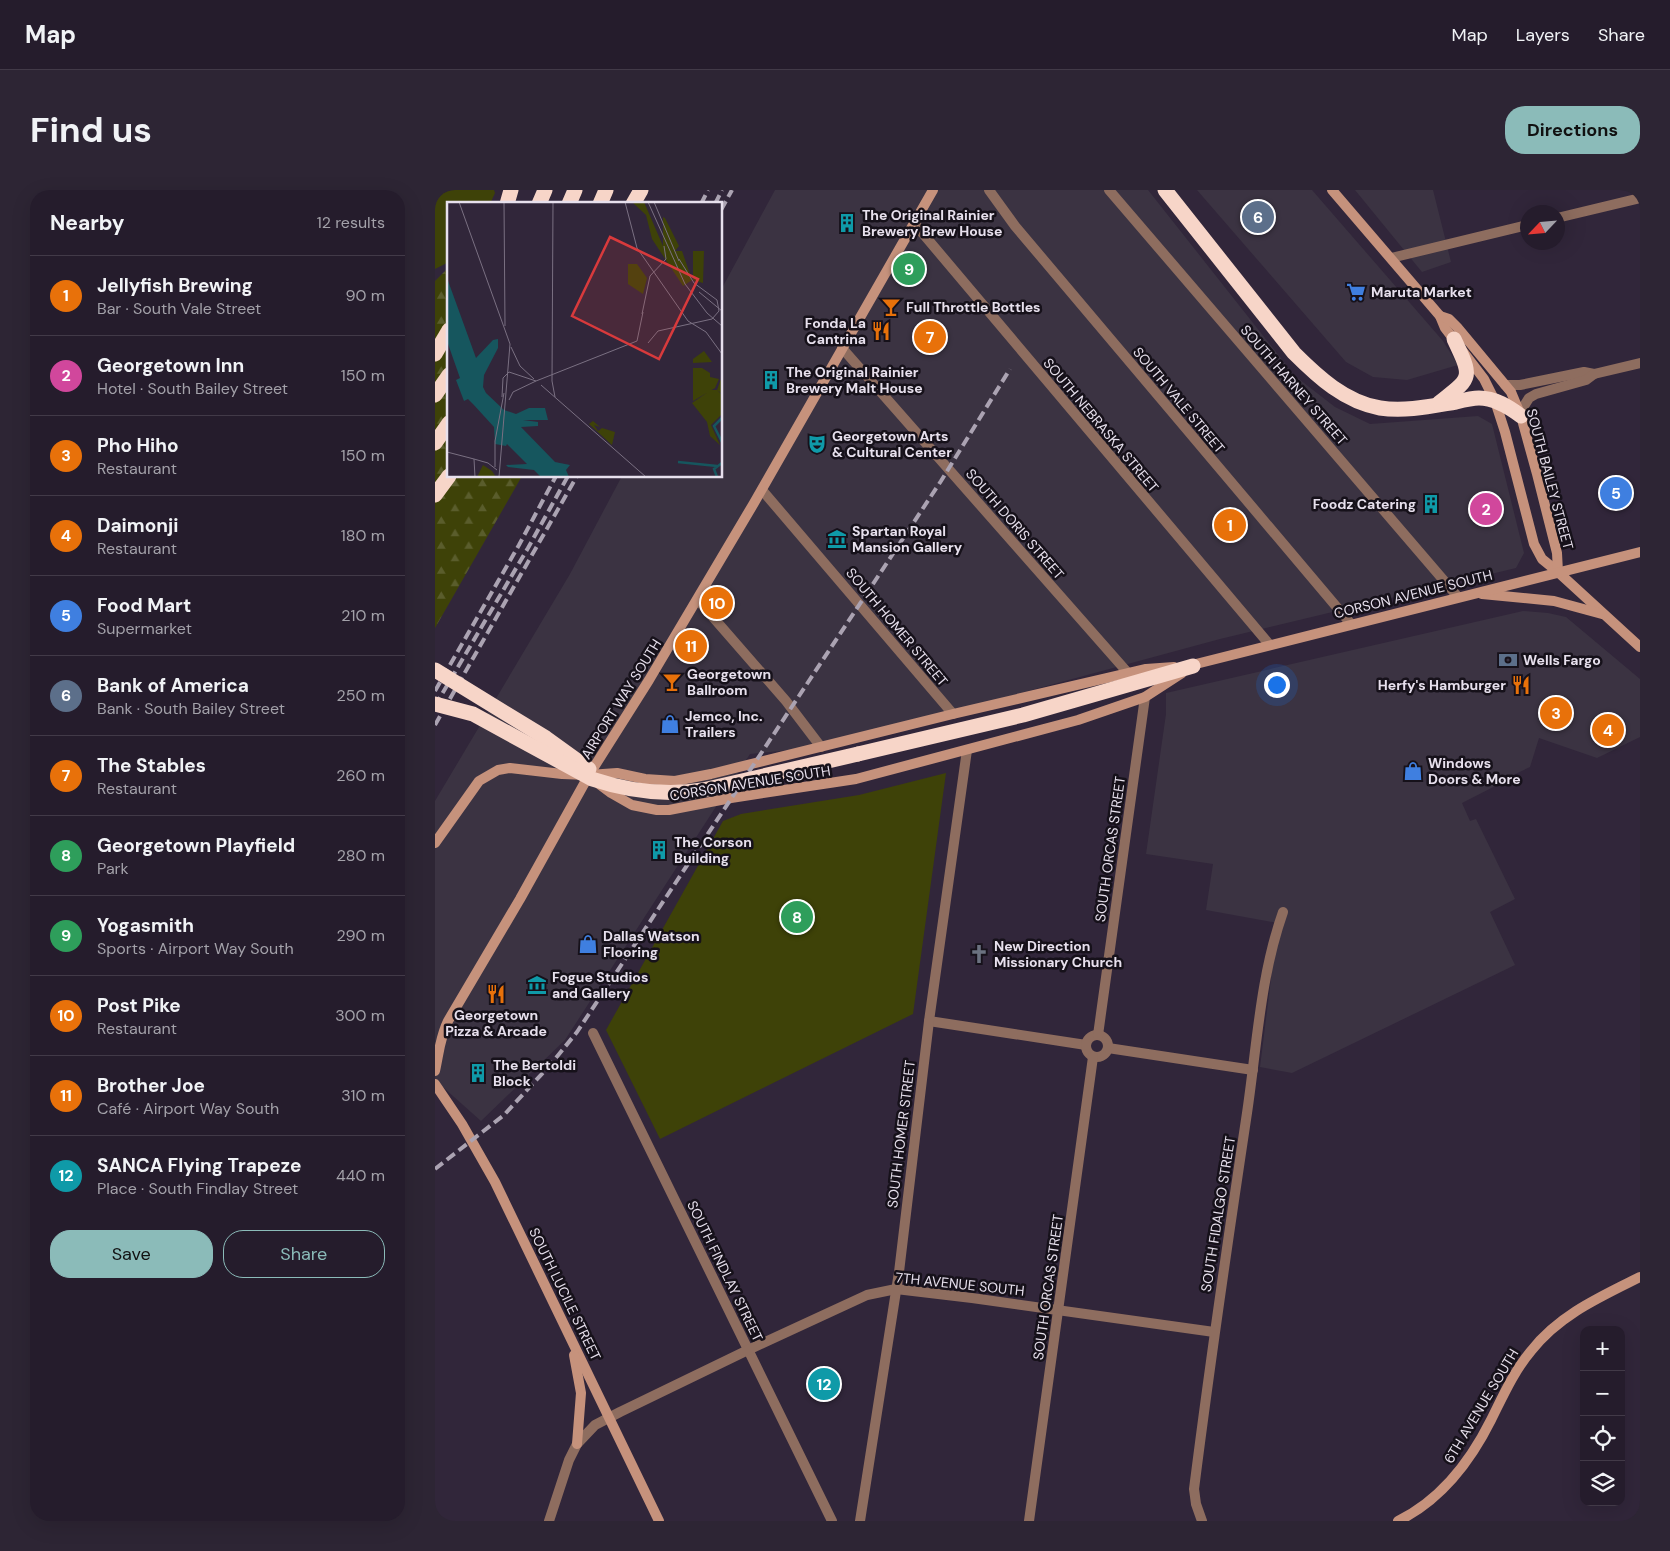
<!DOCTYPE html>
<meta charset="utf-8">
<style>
:root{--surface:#251c2c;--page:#2d2534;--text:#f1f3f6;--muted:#a3a1a9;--line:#423a48;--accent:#8bbbb9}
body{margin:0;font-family:"DM Sans",sans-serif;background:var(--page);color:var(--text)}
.controls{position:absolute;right:15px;bottom:15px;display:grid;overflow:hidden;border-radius:10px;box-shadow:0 5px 20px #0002}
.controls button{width:45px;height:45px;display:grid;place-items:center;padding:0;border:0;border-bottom:1px solid var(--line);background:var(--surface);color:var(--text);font:25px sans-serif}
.compass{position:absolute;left:1085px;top:15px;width:45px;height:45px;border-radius:50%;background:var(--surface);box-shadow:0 5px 20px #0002;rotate:244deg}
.you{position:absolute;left:841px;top:494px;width:18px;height:18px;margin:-12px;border:4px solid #fff;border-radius:50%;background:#1a73e8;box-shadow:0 0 0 8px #1a73e833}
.badge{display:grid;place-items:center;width:32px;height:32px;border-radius:50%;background:var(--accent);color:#fff;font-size:16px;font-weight:700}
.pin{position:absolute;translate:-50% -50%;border:2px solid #fff;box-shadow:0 1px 5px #0006}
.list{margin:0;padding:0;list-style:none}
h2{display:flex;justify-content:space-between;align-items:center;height:65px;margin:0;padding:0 20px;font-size:21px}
h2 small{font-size:16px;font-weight:400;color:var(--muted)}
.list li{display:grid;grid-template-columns:32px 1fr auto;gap:15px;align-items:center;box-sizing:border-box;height:80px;padding:0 20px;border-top:1px solid var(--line)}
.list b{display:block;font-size:19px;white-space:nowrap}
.list p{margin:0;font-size:16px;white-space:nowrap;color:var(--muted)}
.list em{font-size:16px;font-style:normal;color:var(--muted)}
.actions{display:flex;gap:10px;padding:15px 20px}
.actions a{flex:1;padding:11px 0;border:1px solid var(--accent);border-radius:20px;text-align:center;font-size:18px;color:var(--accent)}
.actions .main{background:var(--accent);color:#111}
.icon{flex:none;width:28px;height:28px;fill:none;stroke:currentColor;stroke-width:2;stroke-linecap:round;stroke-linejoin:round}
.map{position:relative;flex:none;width:1205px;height:1331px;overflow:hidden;border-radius:20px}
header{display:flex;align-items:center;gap:30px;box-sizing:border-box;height:70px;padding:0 25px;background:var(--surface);border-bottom:1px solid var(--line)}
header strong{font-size:24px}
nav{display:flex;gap:28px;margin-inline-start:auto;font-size:18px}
.intro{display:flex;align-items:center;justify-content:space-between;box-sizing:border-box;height:120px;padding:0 30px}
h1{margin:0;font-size:35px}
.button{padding:12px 22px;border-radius:20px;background:var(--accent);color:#111;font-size:18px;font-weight:700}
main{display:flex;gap:30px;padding:0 30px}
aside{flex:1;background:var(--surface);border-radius:20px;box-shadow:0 5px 20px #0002}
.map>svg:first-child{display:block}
.commercial{fill:#3b3342}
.forest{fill:url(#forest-firs)}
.park{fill:#3e4208}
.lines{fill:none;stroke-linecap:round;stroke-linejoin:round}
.street{stroke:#8e6d5f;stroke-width:10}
.secondary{stroke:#c6927c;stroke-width:10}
.highway{stroke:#f7d5c8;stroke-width:15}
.rail{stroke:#aba3b2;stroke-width:4;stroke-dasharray:10 5;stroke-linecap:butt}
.highway-bridge{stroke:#f7d5c8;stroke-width:15}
.labels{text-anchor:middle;stroke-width:5;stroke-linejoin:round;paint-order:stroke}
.poi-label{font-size:14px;font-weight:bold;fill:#e7e0ed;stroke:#16111a;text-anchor:start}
.street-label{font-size:14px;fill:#e7e0ed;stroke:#16111a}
.inset-river{fill:none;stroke:#16565e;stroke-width:2.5}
.inset-road{fill:none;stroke:#7a7082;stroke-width:1}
.view{fill:#d83a3c;fill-opacity:0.15;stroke:#d83a3c;stroke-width:2.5}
.inset-edge{fill:none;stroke:#e7e0ed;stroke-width:2.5}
</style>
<header>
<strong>Map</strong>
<nav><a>Map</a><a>Layers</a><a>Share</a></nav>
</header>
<div class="intro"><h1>Find us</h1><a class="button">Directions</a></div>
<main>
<aside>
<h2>Nearby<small>12 results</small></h2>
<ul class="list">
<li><span class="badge" style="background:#e8710a">1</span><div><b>Jellyfish Brewing</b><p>Bar · South Vale Street</p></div><em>90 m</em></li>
<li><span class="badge" style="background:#d1479c">2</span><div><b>Georgetown Inn</b><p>Hotel · South Bailey Street</p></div><em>150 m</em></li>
<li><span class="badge" style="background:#e8710a">3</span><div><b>Pho Hiho</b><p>Restaurant</p></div><em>150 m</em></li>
<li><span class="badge" style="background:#e8710a">4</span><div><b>Daimonji</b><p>Restaurant</p></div><em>180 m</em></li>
<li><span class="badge" style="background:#3f7fe0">5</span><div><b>Food Mart</b><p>Supermarket</p></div><em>210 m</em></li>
<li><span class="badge" style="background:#5c6f8a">6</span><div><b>Bank of America</b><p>Bank · South Bailey Street</p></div><em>250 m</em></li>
<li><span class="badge" style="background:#e8710a">7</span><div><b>The Stables</b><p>Restaurant</p></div><em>260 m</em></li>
<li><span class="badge" style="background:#2e9e5b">8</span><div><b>Georgetown Playfield</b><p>Park</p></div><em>280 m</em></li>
<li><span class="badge" style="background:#2e9e5b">9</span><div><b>Yogasmith</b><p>Sports · Airport Way South</p></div><em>290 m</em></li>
<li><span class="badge" style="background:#e8710a">10</span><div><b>Post Pike</b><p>Restaurant</p></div><em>300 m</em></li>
<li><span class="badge" style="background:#e8710a">11</span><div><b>Brother Joe</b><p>Café · Airport Way South</p></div><em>310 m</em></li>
<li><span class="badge" style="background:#0f9aa8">12</span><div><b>SANCA Flying Trapeze</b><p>Place · South Findlay Street</p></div><em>440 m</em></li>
</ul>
<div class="actions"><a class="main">Save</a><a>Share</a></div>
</aside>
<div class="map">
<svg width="1205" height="1331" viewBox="0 0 1205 1331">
<defs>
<pattern id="forest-firs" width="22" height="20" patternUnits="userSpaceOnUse" patternTransform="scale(1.25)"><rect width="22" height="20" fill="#3e4208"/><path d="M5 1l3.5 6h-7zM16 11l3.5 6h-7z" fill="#5a5d2c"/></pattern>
</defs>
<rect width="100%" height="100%" fill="#31263a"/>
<g class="commercial">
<polygon points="340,0 713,0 860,186 900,217 935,234 1043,226 1057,234 1089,363 1081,378 785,449 386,557 315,564 130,850 46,931 0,890 0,611 135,384 187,286 286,286 286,100"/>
<polygon points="762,0 877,0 1008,151 1023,175 972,190 938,187 911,172"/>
<polygon points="920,0 998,0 1016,72 987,82"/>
<polygon points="1088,421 1113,423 1131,427 1205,489 1205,547 1162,568 1104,548 1095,577 1072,588 1072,590 1027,613 1035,631 1041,629 1080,709 1055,722 1080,775 857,883 825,877 843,733 771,720 778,674 711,664 731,524 731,503"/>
</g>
<polygon class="forest" points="14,77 14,286 87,286 0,438 0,91"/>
<g class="park">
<polygon points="0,0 59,0 60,3 55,14 14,14 14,72 0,79"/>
<polygon points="511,583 478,824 225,949 171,840 288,631 306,624 424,605"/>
</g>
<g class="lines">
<g class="street">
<polyline points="554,0 580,36 916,434"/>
<polyline points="674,0 1023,407"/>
<polyline points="1122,28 1205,8"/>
<polyline points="479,33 834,454"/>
<polyline points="956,68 1092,35"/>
<polyline points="407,158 693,483"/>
<polyline points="1070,195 1085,195 1149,182 1159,184"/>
<polyline points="1086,226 1089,216 1094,208 1101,204 1151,190 1159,184 1205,173"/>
<polyline points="327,300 518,524"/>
<polyline points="263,410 351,511 386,557"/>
<polyline points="494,831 651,855"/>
<polyline points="158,843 397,1331"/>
<circle cx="662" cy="856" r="11"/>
<polyline points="663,845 710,507"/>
<polyline points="673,858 818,880"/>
<polyline points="114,1331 134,1270 142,1254 160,1235 185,1222 313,1160 432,1105 461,1099 537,1108 779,1142"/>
<polyline points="425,1331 464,1082 494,831 532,560"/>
<polyline points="594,1331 658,867"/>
<path d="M 767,1331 L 761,1314 L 759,1299 C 775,1173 793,1049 812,923 C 822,856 825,787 848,722"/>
</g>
<g class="secondary">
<polyline points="897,0 1005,126 1010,138 1049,189 1060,211 1070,242 1099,354 1107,369 1123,382 1205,457"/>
<polyline points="1005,126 1014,129 1022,137 1076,202 1086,226 1102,284 1122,363 1123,382"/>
<polyline points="1047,404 1119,411 1167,424"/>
<polyline points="753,476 1205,362"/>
<polyline points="164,594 176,603 197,615 222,620 234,620 296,608 421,589 643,530 710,507 747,483"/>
<polyline points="0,653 44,591 63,580 75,578 127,584 154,585 182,583 210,589 240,591 276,584 518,524 693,483 711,479 739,477"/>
<path d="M 0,881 C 4,863 5,847 13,831 L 85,709 L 154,585 L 214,490 L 319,313 L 498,0"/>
<polyline points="0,894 27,934 60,992 224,1331"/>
<polyline points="139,1165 146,1203 142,1254"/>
<path d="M 963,1331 C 1006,1310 1035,1272 1056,1230 C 1068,1206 1079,1181 1096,1161 C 1124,1125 1165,1107 1205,1087"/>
</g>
<g class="highway">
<path d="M 730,0 L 859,163 C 883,187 910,212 945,218 C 970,222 997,216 1021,212 C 1029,210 1037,208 1044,208 C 1060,208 1074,217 1086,226"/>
<polyline points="72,14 76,0"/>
<polyline points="104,14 110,0"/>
<polyline points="134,14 140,0"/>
<polyline points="165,14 171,0"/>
<polyline points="198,14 206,0"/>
<polyline points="0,164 14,140"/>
<polyline points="0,205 14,185"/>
<path d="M 1004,213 C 1037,187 1038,189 1019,149"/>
<polyline points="0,253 14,233"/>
<polyline points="0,305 14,286"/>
<polyline points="423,564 588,525 758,476"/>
</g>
<g class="rail">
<polyline points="266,14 273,0"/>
<polyline points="280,14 287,0"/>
<polyline points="286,20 297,0"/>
<polyline points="0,501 84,355 121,286"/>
<polyline points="0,516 93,358 133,286"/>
<polyline points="0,535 142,286"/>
<polyline points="0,979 69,925 116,874 142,842 506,291 575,179"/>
</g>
<g class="highway-bridge">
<polyline points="0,480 111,548 154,579"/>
<path d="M 0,514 L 38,524 L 157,589 C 193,601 230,606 268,600 L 423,564"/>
</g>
</g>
<defs>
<g id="building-bare" transform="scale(1.5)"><path d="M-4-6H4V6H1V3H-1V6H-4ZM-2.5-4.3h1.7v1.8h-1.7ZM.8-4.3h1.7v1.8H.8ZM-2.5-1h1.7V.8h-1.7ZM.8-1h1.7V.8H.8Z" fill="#0f9aa8" stroke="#16111a" stroke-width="2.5" paint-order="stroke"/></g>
<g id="supermarket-bare" transform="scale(1.5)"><path d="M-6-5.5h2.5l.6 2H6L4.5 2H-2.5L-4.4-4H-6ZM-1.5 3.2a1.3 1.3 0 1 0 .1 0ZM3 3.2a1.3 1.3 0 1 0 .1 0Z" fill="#3f7fe0" stroke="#16111a" stroke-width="2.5" paint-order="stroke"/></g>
<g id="bar-bare" transform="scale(1.5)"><path d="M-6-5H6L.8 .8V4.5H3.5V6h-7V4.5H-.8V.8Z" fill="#e8710a" stroke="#16111a" stroke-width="2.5" paint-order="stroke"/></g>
<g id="restaurant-bare" transform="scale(1.5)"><path d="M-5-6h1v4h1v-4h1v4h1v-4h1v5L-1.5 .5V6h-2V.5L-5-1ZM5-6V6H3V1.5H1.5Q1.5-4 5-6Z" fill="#e8710a" stroke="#16111a" stroke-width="2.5" paint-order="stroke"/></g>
<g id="theatre-bare" transform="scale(1.5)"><path d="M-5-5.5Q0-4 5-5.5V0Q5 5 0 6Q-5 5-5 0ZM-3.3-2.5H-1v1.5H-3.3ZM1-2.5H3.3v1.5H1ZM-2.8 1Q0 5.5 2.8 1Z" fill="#0f9aa8" stroke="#16111a" stroke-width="2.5" paint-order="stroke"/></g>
<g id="museum-bare" transform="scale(1.5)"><path d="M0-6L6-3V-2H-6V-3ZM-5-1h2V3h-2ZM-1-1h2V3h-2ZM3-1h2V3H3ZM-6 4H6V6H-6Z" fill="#0f9aa8" stroke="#16111a" stroke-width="2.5" paint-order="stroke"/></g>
<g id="bank-bare" transform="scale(1.5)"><path d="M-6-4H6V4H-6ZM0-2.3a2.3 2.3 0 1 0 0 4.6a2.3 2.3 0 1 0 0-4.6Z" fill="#5c6f8a" stroke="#16111a" stroke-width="2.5" paint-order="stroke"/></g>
<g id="shop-bare" transform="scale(1.5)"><path d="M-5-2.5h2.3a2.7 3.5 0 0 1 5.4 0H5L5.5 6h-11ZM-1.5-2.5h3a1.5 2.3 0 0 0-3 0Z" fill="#3f7fe0" stroke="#16111a" stroke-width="2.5" paint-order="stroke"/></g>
<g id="church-bare" transform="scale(1.5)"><path d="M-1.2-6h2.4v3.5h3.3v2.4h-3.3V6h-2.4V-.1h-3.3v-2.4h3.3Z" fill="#6b7280" stroke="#16111a" stroke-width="2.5" paint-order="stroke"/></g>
</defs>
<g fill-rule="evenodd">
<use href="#building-bare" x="412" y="33"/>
<use href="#supermarket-bare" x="921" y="102"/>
<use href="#bar-bare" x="456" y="117"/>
<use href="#restaurant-bare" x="446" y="141"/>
<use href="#building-bare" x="336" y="190"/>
<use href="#theatre-bare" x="382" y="254"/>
<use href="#building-bare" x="996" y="314"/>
<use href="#museum-bare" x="402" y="349"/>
<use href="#bank-bare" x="1073" y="470"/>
<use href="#bar-bare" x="237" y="492"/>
<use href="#restaurant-bare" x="1086" y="495"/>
<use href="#shop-bare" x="235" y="534"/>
<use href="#shop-bare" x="978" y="581"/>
<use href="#building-bare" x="224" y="660"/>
<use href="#shop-bare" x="153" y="754"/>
<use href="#church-bare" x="544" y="764"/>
<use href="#museum-bare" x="102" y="795"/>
<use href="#restaurant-bare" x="61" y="804"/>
<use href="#building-bare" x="43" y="883"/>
</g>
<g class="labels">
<g class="poi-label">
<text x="427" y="30">The Original Rainier<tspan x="427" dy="16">Brewery Brew House</tspan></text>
<text x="936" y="107">Maruta Market</text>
<text x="471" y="122">Full Throttle Bottles</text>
<text x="431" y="138" text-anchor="end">Fonda La<tspan x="431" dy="16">Cantrina</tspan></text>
<text x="351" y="187">The Original Rainier<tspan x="351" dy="16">Brewery Malt House</tspan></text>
<text x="397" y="251">Georgetown Arts<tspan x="397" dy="16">&amp; Cultural Center</tspan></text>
<text x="981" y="319" text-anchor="end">Foodz Catering</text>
<text x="417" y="346">Spartan Royal<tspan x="417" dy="16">Mansion Gallery</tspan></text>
<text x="1088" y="475">Wells Fargo</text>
<text x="252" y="489">Georgetown<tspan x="252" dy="16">Ballroom</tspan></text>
<text x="1071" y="500" text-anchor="end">Herfy's Hamburger</text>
<text x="250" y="531">Jemco, Inc.<tspan x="250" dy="16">Trailers</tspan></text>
<text x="993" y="578">Windows<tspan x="993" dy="16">Doors &amp; More</tspan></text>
<text x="239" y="657">The Corson<tspan x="239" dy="16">Building</tspan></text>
<text x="168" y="751">Dallas Watson<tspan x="168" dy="16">Flooring</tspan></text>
<text x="559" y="761">New Direction<tspan x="559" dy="16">Missionary Church</tspan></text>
<text x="117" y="792">Fogue Studios<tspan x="117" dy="16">and Gallery</tspan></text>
<text x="61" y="830" text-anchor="middle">Georgetown<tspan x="61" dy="16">Pizza &amp; Arcade</tspan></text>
<text x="58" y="880">The Bertoldi<tspan x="58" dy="16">Block</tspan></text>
</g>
<g class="street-label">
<text transform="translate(859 195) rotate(49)" y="5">SOUTH HARNEY STREET</text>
<text transform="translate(744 210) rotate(50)" y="5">SOUTH VALE STREET</text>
<text transform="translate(666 235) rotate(50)" y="5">SOUTH NEBRASKA STREET</text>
<text transform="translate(1115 289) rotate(75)" y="5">SOUTH BAILEY STREET</text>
<text transform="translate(580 334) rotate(49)" y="5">SOUTH DORIS STREET</text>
<text transform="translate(978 404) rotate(-14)" y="5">CORSON AVENUE SOUTH</text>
<text transform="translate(462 437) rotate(50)" y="5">SOUTH HOMER STREET</text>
<text transform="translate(186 509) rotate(-58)" y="5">AIRPORT WAY SOUTH</text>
<text transform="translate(315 593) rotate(-9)" y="5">CORSON AVENUE SOUTH</text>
<text transform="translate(675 659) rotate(-82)" y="5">SOUTH ORCAS STREET</text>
<text transform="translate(466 944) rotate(-83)" y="5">SOUTH HOMER STREET</text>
<text transform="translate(783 1024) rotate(-81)" y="5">SOUTH FIDALGO STREET</text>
<text transform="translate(290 1081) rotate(64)" y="5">SOUTH FINDLAY STREET</text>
<text transform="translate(525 1094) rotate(6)" y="5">7TH AVENUE SOUTH</text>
<text transform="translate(613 1097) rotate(-82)" y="5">SOUTH ORCAS STREET</text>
<text transform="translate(130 1104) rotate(64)" y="5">SOUTH LUCILE STREET</text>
<text transform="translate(1046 1216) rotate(-59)" y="5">6TH AVENUE SOUTH</text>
</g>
</g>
<g transform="translate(12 12)">
<rect width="275" height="275" fill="#31263a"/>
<path d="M 246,166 L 255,166 L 263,171 L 263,175 L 272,177 L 268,186 L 246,199 ZM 274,177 L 275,192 L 270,188 L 275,193 L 275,212 L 264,223 L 273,243 L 263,234 L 260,220 L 245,201 L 264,188 L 270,188 ZM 146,219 L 153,225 L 147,223 L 151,229 L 155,226 L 168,230 L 165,243 L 142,222 ZM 36,263 L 45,269 L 49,275 L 30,275 Z" fill="#3e4208"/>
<path d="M 185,0 L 197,0 L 216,44 L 216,15 L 218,16 L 232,44 L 228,49 L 235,49 L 245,78 L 236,84 L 205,37 L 199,13 Z" fill="#3e4208"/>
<path d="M 246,49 L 257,49 L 256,81 L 246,78 ZM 181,62 L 190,62 L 200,76 L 196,92 L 181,82 ZM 257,149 L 265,160 L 246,161 L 246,157 Z" fill="#3e4208"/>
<path d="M 0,76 L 29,156 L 46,138 L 51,137 L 51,146 L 37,173 L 36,185 L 39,191 L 57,208 L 69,212 L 82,206 L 98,206 L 101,218 L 76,218 L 91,220 L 91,224 L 74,225 L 108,260 L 123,263 L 119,268 L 122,275 L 94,275 L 87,268 L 61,265 L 59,263 L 80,262 L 60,242 L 59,244 L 48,242 L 47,225 L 26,202 L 21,197 L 17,199 L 9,178 L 13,176 L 0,139 Z" fill="#16565e"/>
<path class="inset-river" d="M 275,216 L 267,224 L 275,240M 231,260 L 270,264M 270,275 L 267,267 L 275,261"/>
<path class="inset-road" d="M 12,0 L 63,142 L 52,275M 57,0 L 58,124M 106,0 L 105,179 L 108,195M 178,0 L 190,46 L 241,119 L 259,130 L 275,152M 201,0 L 238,82 L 260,111 L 275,124M 207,0 L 232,59M 252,90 L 275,109M 195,112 L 203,74 L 219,57 L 217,44M 190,139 L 196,110M 201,141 L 211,129 L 265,117 L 272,109 L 270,98 L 247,81 L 232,57M 64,145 L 73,164 L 87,177M 89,179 L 190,139M 94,183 L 199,275M 55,195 L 56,176 L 62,170 L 89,179M 62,198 L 66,190 L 89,179M 0,250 L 27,257 L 28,275M 27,257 L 41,261 L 50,268M 48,265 L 48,239 L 57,191"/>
<path class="view" d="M 163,35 L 251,77 L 212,157 L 125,114 Z"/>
<rect width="275" height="275" class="inset-edge"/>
</g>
</svg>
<div class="controls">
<button>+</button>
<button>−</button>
<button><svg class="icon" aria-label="locate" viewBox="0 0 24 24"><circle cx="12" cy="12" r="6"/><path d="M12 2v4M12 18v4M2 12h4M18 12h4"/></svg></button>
<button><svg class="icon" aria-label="layers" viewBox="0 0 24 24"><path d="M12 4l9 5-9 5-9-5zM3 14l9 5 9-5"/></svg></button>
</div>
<svg class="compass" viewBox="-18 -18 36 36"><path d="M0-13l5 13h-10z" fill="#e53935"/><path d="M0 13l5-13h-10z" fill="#a3a1a9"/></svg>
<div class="you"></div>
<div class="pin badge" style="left:795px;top:335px;background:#e8710a">1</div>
<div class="pin badge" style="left:1051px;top:319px;background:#d1479c">2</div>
<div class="pin badge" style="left:1121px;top:523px;background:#e8710a">3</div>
<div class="pin badge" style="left:1173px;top:540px;background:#e8710a">4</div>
<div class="pin badge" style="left:1181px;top:303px;background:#3f7fe0">5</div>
<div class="pin badge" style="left:823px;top:27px;background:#5c6f8a">6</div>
<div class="pin badge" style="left:495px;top:147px;background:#e8710a">7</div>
<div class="pin badge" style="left:362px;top:727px;background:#2e9e5b">8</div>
<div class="pin badge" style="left:474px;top:79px;background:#2e9e5b">9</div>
<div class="pin badge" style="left:282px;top:413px;background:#e8710a">10</div>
<div class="pin badge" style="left:256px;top:456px;background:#e8710a">11</div>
<div class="pin badge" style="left:389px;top:1194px;background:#0f9aa8">12</div>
</div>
</main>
